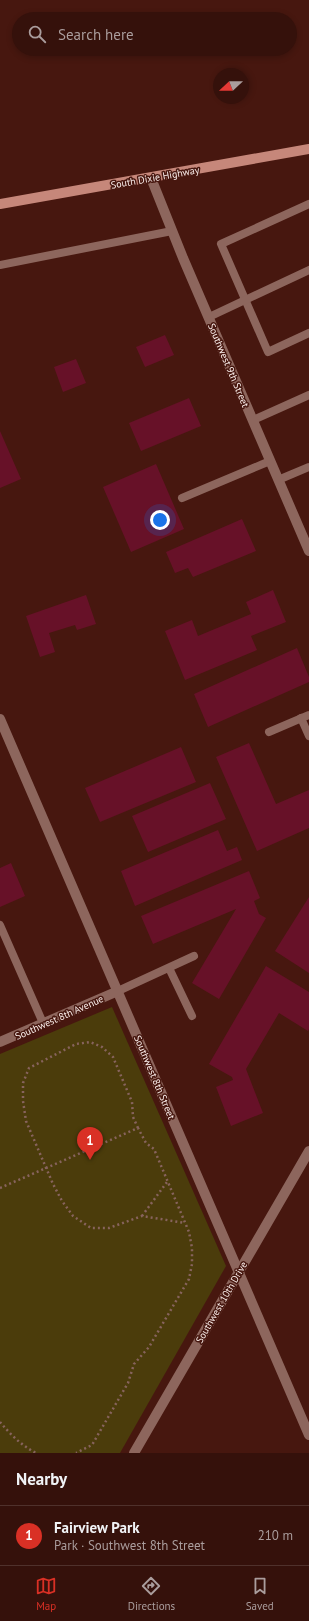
<!DOCTYPE html>
<meta charset="utf-8">
<style>
:root{--surface:#35110b;--page:#3d1a14;--text:#f1f3f6;--muted:#aa9d9d;--line:#4f312c;--accent:#d93025}
body{margin:0;font-family:"PT Sans",sans-serif;background:var(--page);color:var(--text)}
.compass{position:absolute;left:213px;top:68px;width:36px;height:36px;border-radius:50%;background:var(--surface);box-shadow:0 2px 6px #0003;rotate:248deg}
.you{position:absolute;left:160px;top:520px;width:14px;height:14px;margin:-10px;border:3px solid #fff;border-radius:50%;background:#1a73e8;box-shadow:0 0 0 6px #1a73e833}
.badge{display:grid;place-items:center;width:26px;height:26px;border-radius:50%;background:var(--accent);color:#fff;font-size:13px;font-weight:700}
.pin{position:absolute;translate:-50% -33px;filter:drop-shadow(0 1px 2px #0008)}
.pin::after{content:'';position:absolute;top:21px;width:14px;height:12px;background:inherit;clip-path:polygon(0 0,100% 0,50% 100%)}
.list{margin:0;padding:0;list-style:none}
h2{display:flex;justify-content:space-between;align-items:center;height:52px;margin:0;padding:0 16px;font-size:17px}
h2 small{font-size:13px;font-weight:400;color:var(--muted)}
.list li{display:grid;grid-template-columns:26px 1fr auto;gap:12px;align-items:center;box-sizing:border-box;height:60px;padding:0 16px;border-top:1px solid var(--line)}
.list b{display:block;font-size:15px;white-space:nowrap}
.list p{margin:0;font-size:13px;white-space:nowrap;color:var(--muted)}
.list em{font-size:13px;font-style:normal;color:var(--muted)}
.icon{flex:none;width:22px;height:22px;fill:none;stroke:currentColor;stroke-width:2;stroke-linecap:round;stroke-linejoin:round}
.map{position:relative;flex:none;width:309px;height:1453px;overflow:hidden}
.search{position:absolute;background:var(--surface);box-shadow:0 2px 6px #0003;left:12px;right:12px;top:12px;height:44px;display:flex;align-items:center;gap:10px;box-sizing:border-box;padding:0 14px;border-radius:22px;color:var(--muted);font-size:15px}
.sheet{height:112px;background:var(--surface)}
nav{display:flex;justify-content:space-around;align-items:center;box-sizing:border-box;height:56px;border-top:1px solid var(--line);background:var(--surface);font-size:11px;color:var(--muted)}
nav a{display:grid;justify-items:center;gap:2px}
nav .on{color:var(--accent)}
.map>svg:first-child{display:block}
.green{fill:#4b3c0b}
.building{fill:#671128}
.lines{fill:none;stroke-linecap:round;stroke-linejoin:round}
.path{stroke:#87635d;stroke-width:2.5;stroke-dasharray:2 3;stroke-linecap:butt}
.lane{stroke:#8d665d;stroke-width:8}
.street{stroke:#8d665d;stroke-width:10}
.secondary{stroke:#c6877a;stroke-width:10}
.labels{text-anchor:middle;stroke-width:3;stroke-linejoin:round;paint-order:stroke}
.street-label{font-size:10px;fill:#fcefec;stroke:#47170f}
</style>
<div class="map">
<svg width="309" height="1453" viewBox="0 0 309 1453">
<rect width="100%" height="100%" fill="#47170f"/>
<polygon class="green" points="112,1007 226,1266 120,1453 0,1453 0,1054"/>
<g class="building">
<polygon points="165,335 174,355 145,367 136,347"/>
<polygon points="76,359 86,383 63,392 54,367"/>
<polygon points="189,398 201,426 141,451 129,423"/>
<polygon points="0,431 21,479 0,488"/>
<polygon points="156,464 184,529 131,552 103,487"/>
<polygon points="242,519 256,551 193,577 188,568 175,573 166,552"/>
<polygon points="273,590 286,622 251,636 257,650 185,680 165,631 192,620 198,636 251,614 246,602"/>
<polygon points="86,595 96,624 77,630 75,625 49,633 55,652 40,657 26,616"/>
<polygon points="297,648 309,677 309,682 208,727 194,694"/>
<polygon points="249,743 276,804 309,790 309,828 257,851 216,757"/>
<polygon points="181,747 196,782 100,822 85,788"/>
<polygon points="210,783 226,819 148,852 132,816"/>
<polygon points="218,830 227,851 237,847 242,860 135,906 121,871"/>
<polygon points="11,863 25,896 0,907 0,868"/>
<polygon points="249,871 260,898 254,901 259,914 266,918 219,999 192,983 236,909 153,944 141,916"/>
<polygon points="309,897 309,973 275,951"/>
<polygon points="266,966 309,992 309,1029 308,1031 279,1013 246,1069 263,1113 231,1126 216,1087 233,1080 232,1077 209,1064"/>
</g>
<g class="lines">
<g class="path">
<polyline points="138,1128 133,1117 132,1102 113,1057 102,1047 90,1042 76,1044 29,1068 23,1083 23,1101 26,1121 53,1184 62,1201 73,1216 91,1228 109,1228 142,1216 185,1223"/>
<polyline points="0,1188 138,1128 146,1143 154,1149 189,1232 192,1248 192,1264 189,1279 149,1347 134,1364 128,1383 92,1445 76,1453"/>
<polyline points="142,1216 167,1182"/>
<path d="M 0,1422 C 10,1434 22,1446 36,1453"/>
</g>
<g class="lane">
<polyline points="309,204 221,244 268,352 309,333"/>
<polyline points="0,265 172,231"/>
<polyline points="209,317 309,270"/>
<polyline points="253,420 309,395"/>
<polyline points="278,480 309,467"/>
<polyline points="182,498 270,461"/>
<polyline points="301,718 309,736"/>
<polyline points="269,732 309,715"/>
<polyline points="0,925 43,1023"/>
<polyline points="169,968 192,1016"/>
<polyline points="118,991 194,956"/>
</g>
<g class="street">
<polyline points="151,178 183,258 309,551"/>
<polyline points="0,719 309,1435"/>
<polyline points="0,1042 118,991"/>
<polyline points="134,1453 309,1151"/>
</g>
<polyline class="secondary" points="0,204 309,149"/>
</g>
<g class="labels">
<g class="street-label">
<text transform="translate(155 177) rotate(-10)" y="4">South Dixie Highway</text>
<text transform="translate(229 365) rotate(67)" y="4">Southwest 9th Street</text>
<text transform="translate(59 1017) rotate(-24)" y="4">Southwest 8th Avenue</text>
<text transform="translate(155 1077) rotate(67)" y="4">Southwest 8th Street</text>
<text transform="translate(221 1302) rotate(-60)" y="4">Southwest 10th Drive</text>
</g>
</g>
</svg>
<svg class="compass" viewBox="-18 -18 36 36"><path d="M0-13l5 13h-10z" fill="#e53935"/><path d="M0 13l5-13h-10z" fill="#aa9d9d"/></svg>
<div class="you"></div>
<div class="pin badge" style="left:90px;top:1160px">1</div>
<div class="search"><svg class="icon" aria-label="search" viewBox="0 0 24 24"><circle cx="10" cy="10" r="6"/><path d="M15 15l6 6"/></svg>Search here</div>
</div>
<section class="sheet">
<h2>Nearby<small></small></h2>
<ul class="list">
<li><span class="badge">1</span><div><b>Fairview Park</b><p>Park · Southwest 8th Street</p></div><em>210 m</em></li>
</ul>
</section>
<nav>
<a class="on"><svg class="icon" aria-label="map" viewBox="0 0 24 24"><path d="M3 6l6-2 6 2 6-2v14l-6 2-6-2-6 2zM9 4v14M15 6v14"/></svg>Map</a>
<a><svg class="icon" aria-label="directions" viewBox="0 0 24 24"><path d="M12 3l9 9-9 9-9-9zM9 14v-3h6M13 9l2 2-2 2"/></svg>Directions</a>
<a><svg class="icon" aria-label="saved" viewBox="0 0 24 24"><path d="M7 4h10v16l-5-4-5 4z"/></svg>Saved</a>
</nav>
